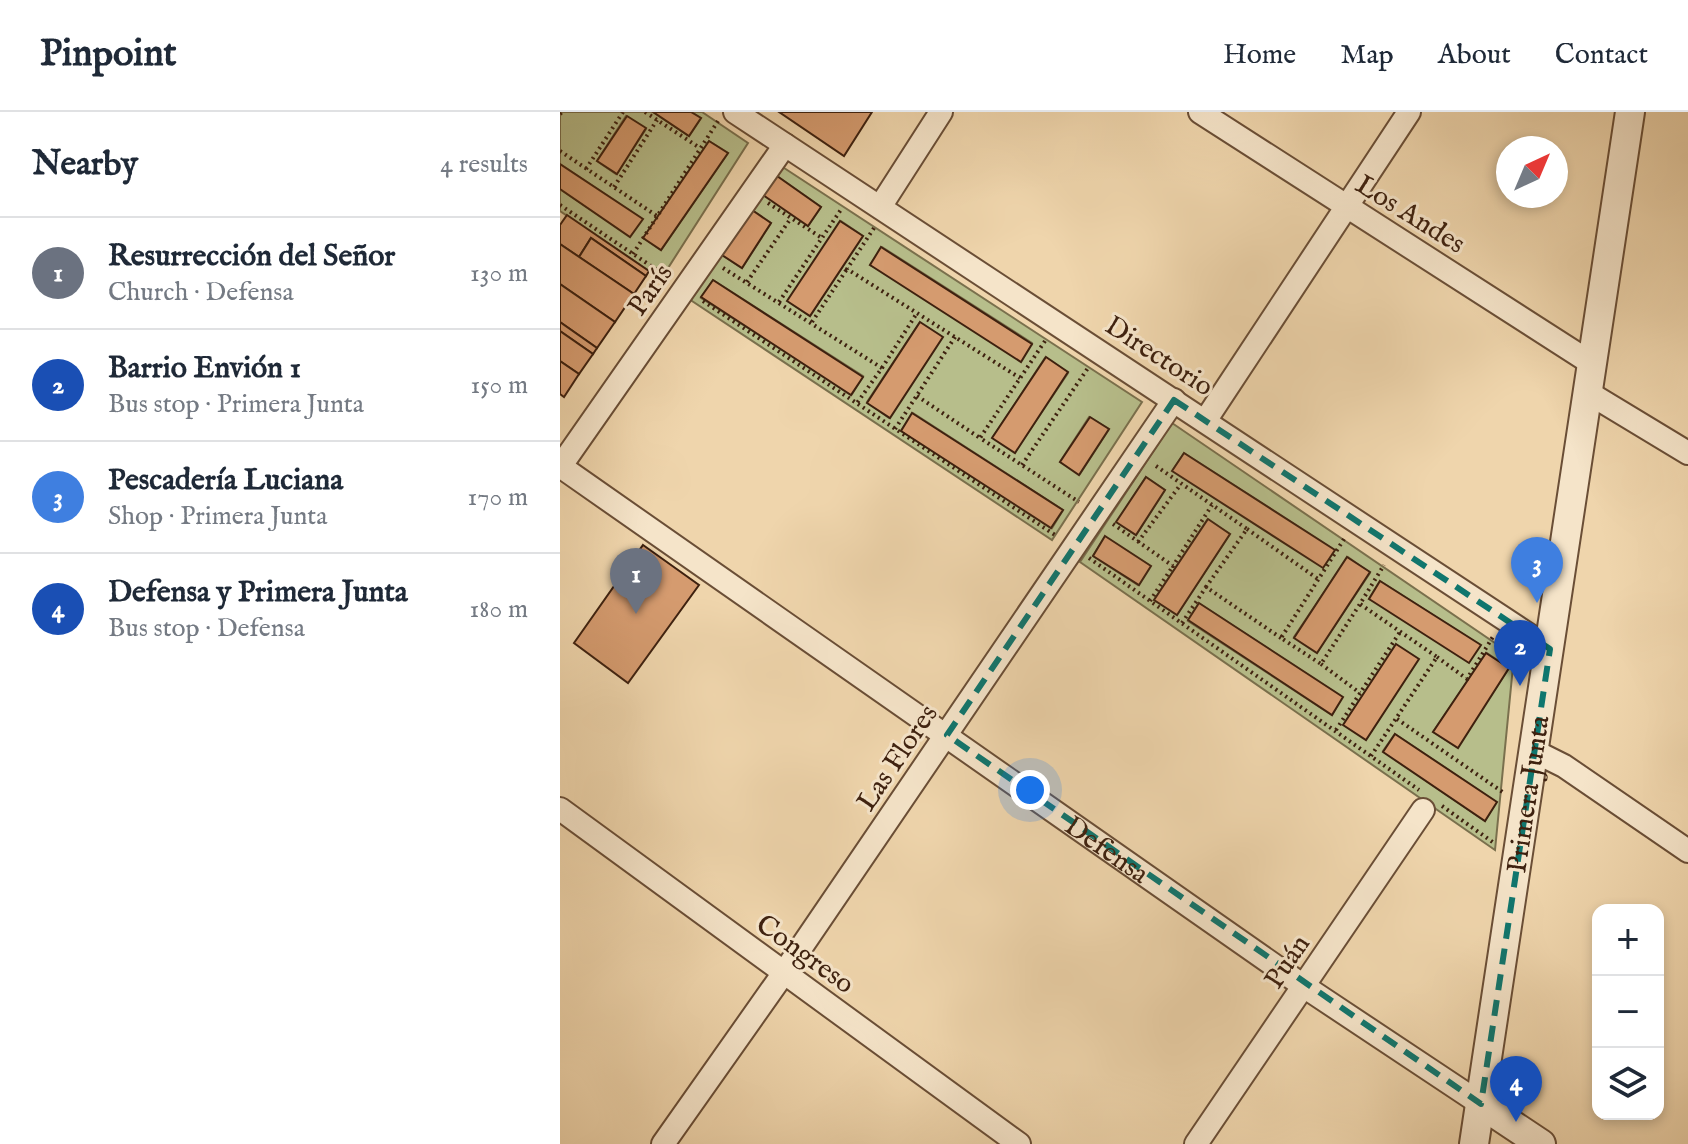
<!DOCTYPE html>
<meta charset="utf-8">
<style>
:root{--surface:#fff;--page:#f6f6f7;--text:#1f2937;--muted:#747a83;--line:#e0e1e3;--accent:#0b8043}
body{margin:0;font-family:"IM FELL English",serif;background:var(--page);color:var(--text)}
.controls{position:absolute;right:24px;bottom:24px;display:grid;overflow:hidden;border-radius:16px;box-shadow:0 4px 12px #0003}
.controls button{width:72px;height:72px;display:grid;place-items:center;padding:0;border:0;border-bottom:2px solid var(--line);background:var(--surface);color:var(--text);font:40px sans-serif}
.compass{position:absolute;left:936px;top:24px;width:72px;height:72px;border-radius:50%;background:var(--surface);box-shadow:0 4px 12px #0003;rotate:44deg}
.you{position:absolute;left:470px;top:678px;width:28px;height:28px;margin:-20px;border:6px solid #fff;border-radius:50%;background:#1a73e8;box-shadow:0 0 0 12px #1a73e833}
.badge{display:grid;place-items:center;width:52px;height:52px;border-radius:50%;background:var(--accent);color:#fff;font-size:26px;font-weight:700}
.pin{position:absolute;translate:-50% -66px;filter:drop-shadow(0 2px 4px #0008)}
.pin::after{content:'';position:absolute;top:42px;width:28px;height:24px;background:inherit;clip-path:polygon(0 0,100% 0,50% 100%)}
.list{margin:0;padding:0;list-style:none}
h2{display:flex;justify-content:space-between;align-items:center;height:104px;margin:0;padding:0 32px;font-size:34px}
h2 small{font-size:26px;font-weight:400;color:var(--muted)}
.list li{display:grid;grid-template-columns:52px 1fr auto;gap:24px;align-items:center;box-sizing:border-box;height:112px;padding:0 32px;border-top:2px solid var(--line)}
.list b{display:block;font-size:30px;white-space:nowrap}
.list p{margin:0;font-size:26px;white-space:nowrap;color:var(--muted)}
.list em{font-size:26px;font-style:normal;color:var(--muted)}
.icon{flex:none;width:44px;height:44px;fill:none;stroke:currentColor;stroke-width:2;stroke-linecap:round;stroke-linejoin:round}
.map{position:relative;flex:none;width:1128px;height:1032px;overflow:hidden}
header{display:flex;align-items:center;gap:48px;box-sizing:border-box;height:112px;padding:0 40px;background:var(--surface);border-bottom:2px solid var(--line)}
header strong{font-size:38px}
nav{display:flex;gap:44px;margin-inline-start:auto;font-size:28px}
main{display:flex}
aside{flex:1;background:var(--surface)}
.map>svg:first-child{display:block}
.green{fill:#b7be8b;stroke:#7a704d;stroke-width:2;fill-rule:evenodd}
.building{fill:#d59b6f;stroke:#3e210f;stroke-width:2}
.lines{fill:none;stroke-linecap:round;stroke-linejoin:round}
.minor-casing{stroke:#6a4e36;stroke-width:26}
.tertiary-casing{stroke:#6a4e36;stroke-width:32}
.path{stroke:#3e210f;stroke-width:4;stroke-dasharray:2 4;stroke-linecap:butt}
.minor{stroke:#f5e4c9;stroke-width:22}
.tertiary{stroke:#f5e4c9;stroke-width:28}
.marked{fill:none;stroke:#0f766e;stroke-width:6;stroke-dasharray:16 10;stroke-linejoin:round}
.labels{text-anchor:middle;stroke-width:6;stroke-linejoin:round;paint-order:stroke}
.street-label{font-size:28px;fill:#3e210f;stroke:#f5e4c9}
</style>
<header>
<strong>Pinpoint</strong>
<nav><a>Home</a><a>Map</a><a>About</a><a>Contact</a></nav>
</header>
<main>
<aside>
<h2>Nearby<small>4 results</small></h2>
<ul class="list">
<li><span class="badge" style="background:#6b7280">1</span><div><b>Resurrección del Señor</b><p>Church · Defensa</p></div><em>130 m</em></li>
<li><span class="badge" style="background:#1a4fb4">2</span><div><b>Barrio Envión 1</b><p>Bus stop · Primera Junta</p></div><em>150 m</em></li>
<li><span class="badge" style="background:#3f7fe0">3</span><div><b>Pescadería Luciana</b><p>Shop · Primera Junta</p></div><em>170 m</em></li>
<li><span class="badge" style="background:#1a4fb4">4</span><div><b>Defensa y Primera Junta</b><p>Bus stop · Defensa</p></div><em>180 m</em></li>
</ul>
</aside>
<div class="map">
<svg width="1128" height="1032" viewBox="0 0 1128 1032">
<rect width="100%" height="100%" fill="#efd5ac"/>
<filter id="stains"><feTurbulence type="fractalNoise" baseFrequency=".0025" numOctaves="4"/><feColorMatrix values="0 0 0 0 .2 0 0 0 0 .09 0 0 0 0 .02 0 0 0 .5 -.17"/></filter>
<radialGradient id="worn" r=".72"><stop offset=".6" stop-color="#630" stop-opacity="0"/><stop offset="1" stop-color="#630" stop-opacity=".3"/></radialGradient>
<g class="green">
<path d="M 0,0 L 93,0 L 129,24 L 141,6 L 131,0 L 142,0 L 188,31 L 101,167 L 0,99 L 0,77 L 70,124 L 82,107 L 0,52 ZM 66,4 L 86,17 L 56,62 L 37,49 ZM 149,29 L 168,41 L 101,138 L 84,126 Z"/>
<path d="M 218,52 L 582,290 L 492,428 L 126,185 ZM 217,64 L 261,95 L 248,114 ZM 192,98 L 211,111 L 182,156 L 162,143 ZM 281,109 L 303,124 L 250,204 L 228,189 ZM 322,135 L 472,231 L 472,232 L 310,153 ZM 153,168 L 303,264 L 292,282 L 141,186 ZM 360,210 L 330,305 L 329,306 L 307,290 ZM 485,246 L 508,261 L 455,340 L 433,325 ZM 353,301 L 503,398 L 492,416 L 341,319 ZM 529,305 L 549,317 L 520,362 L 500,350 Z"/>
<path d="M 612,311 L 954,544 L 935,738 L 520,450 ZM 624,341 L 774,438 L 763,455 L 613,358 ZM 586,365 L 605,378 L 576,423 L 557,410 ZM 647,408 L 670,422 L 617,502 L 595,487 ZM 545,425 L 590,454 L 578,473 L 533,444 ZM 788,445 L 810,461 L 757,540 L 734,525 ZM 820,469 L 920,533 L 809,487 ZM 640,492 L 782,585 L 772,603 L 628,509 ZM 927,541 L 949,556 L 897,635 L 873,620 ZM 858,547 L 806,627 L 784,613 ZM 835,622 L 936,690 L 925,709 L 823,639 Z"/>
</g>
<g class="building">
<polygon points="93,0 131,0 141,6 129,24"/>
<polygon points="219,0 312,0 284,44"/>
<polygon points="67,4 86,16 57,62 37,49"/>
<polygon points="149,29 168,41 101,138 83,126"/>
<polygon points="0,52 83,107 70,125 0,77"/>
<polygon points="217,64 261,95 248,114 203,83"/>
<polygon points="192,98 211,111 182,156 162,143"/>
<polygon points="7,103 89,159 86,164 31,126 19,145 0,132 0,113"/>
<polygon points="280,109 303,124 250,204 227,189"/>
<polygon points="31,126 86,164 74,182 19,145"/>
<polygon points="0,132 74,182 55,210 0,172"/>
<polygon points="321,135 472,232 461,250 310,153"/>
<polygon points="153,168 303,265 291,283 141,185"/>
<polygon points="0,172 55,210 37,236 0,210"/>
<polygon points="0,210 37,236 33,242 0,219"/>
<polygon points="360,210 383,225 330,306 307,291"/>
<polygon points="0,219 33,242 19,262 0,249"/>
<polygon points="486,245 508,260 455,341 432,326"/>
<polygon points="0,249 19,262 4,285 0,282"/>
<polygon points="352,301 503,398 491,416 341,319"/>
<polygon points="530,305 549,317 519,363 500,350"/>
<polygon points="624,341 775,438 763,456 612,359"/>
<polygon points="586,365 605,378 576,423 556,410"/>
<polygon points="648,407 670,422 617,503 594,488"/>
<polygon points="545,424 591,454 579,473 533,444"/>
<polygon points="83,433 139,473 68,571 14,531"/>
<polygon points="787,445 810,460 757,541 734,526"/>
<polygon points="820,469 921,533 909,551 809,487"/>
<polygon points="639,491 783,585 772,603 628,508"/>
<polygon points="836,532 859,547 806,628 783,613"/>
<polygon points="926,541 949,556 898,636 873,620"/>
<polygon points="835,622 937,690 925,709 823,640"/>
</g>
<g class="lines">
<g class="minor-casing">
<g id="minor">
<polyline points="175,0 990,537"/>
<polyline points="640,0 1031,251"/>
<polyline points="320,95 381,0"/>
<polyline points="1027,280 1128,341"/>
<polyline points="645,309 849,0"/>
<path id="s1" d="M 0,354 L 745,875 L 921,992"/>
<polyline points="0,355 225,33"/>
<polyline points="974,639 1004,654 1128,739"/>
<polyline points="0,697 459,1032"/>
<polyline points="103,1032 223,862 614,288"/>
<polyline points="636,1032 863,698"/>
</g>
</g>
<g class="tertiary-casing">
<g id="tertiary">
<polyline points="921,992 981,1032"/>
<path id="s2" d="M 914,1032 L 1070,0"/>
</g>
</g>
<g class="path">
<polyline points="85,0 140,36"/>
<polyline points="0,2 2,0"/>
<polyline points="0,39 97,104"/>
<polyline points="26,57 63,0"/>
<polyline points="54,75 97,8"/>
<polyline points="208,91 262,126"/>
<polyline points="0,93 109,166"/>
<polyline points="314,116 287,157 460,266"/>
<polyline points="73,142 158,9"/>
<polyline points="163,156 322,256 297,291"/>
<polyline points="187,170 231,106"/>
<polyline points="143,189 495,423"/>
<polyline points="219,190 282,96"/>
<polyline points="252,210 287,157"/>
<polyline points="485,229 420,326 519,390"/>
<polyline points="322,256 357,201"/>
<polyline points="357,284 420,326"/>
<polyline points="335,317 395,225"/>
<polyline points="462,353 528,256"/>
<polyline points="596,354 687,417 646,475"/>
<polyline points="553,412 613,454 652,393"/>
<polyline points="687,417 758,467"/>
<polyline points="784,427 721,526 761,552 800,492"/>
<polyline points="578,430 621,372"/>
<polyline points="529,446 859,678"/>
<polyline points="590,489 613,454"/>
<polyline points="622,511 646,475 721,526"/>
<polyline points="877,545 907,567 934,523"/>
<polyline points="761,552 800,581"/>
<polyline points="837,607 944,681"/>
<polyline points="776,618 840,520"/>
<polyline points="811,644 877,545 800,492 824,453"/>
<polyline points="882,694 934,731"/>
</g>
<use href="#minor" class="minor"/>
<use href="#tertiary" class="tertiary"/>
</g>
<path class="marked" d="M 614,288 L 990,537 L 921,992 L 387,623 Z"/>
<g class="labels">
<g class="street-label">
<text transform="translate(851 101) rotate(32)" y="10">Los Andes</text>
<text transform="translate(89 177) rotate(-55)" y="10">París</text>
<text transform="translate(600 243) rotate(33)" y="10">Directorio</text>
<text transform="translate(336 645) rotate(-56)" y="10">Las Flores</text>
<text dy="10" stroke="none"><textPath href="#s2" startOffset="354">Primera Junta</textPath></text>
<text dy="10" stroke="none"><textPath href="#s1" startOffset="668">Defensa</textPath></text>
<text transform="translate(246 841) rotate(36)" y="10">Congreso</text>
<text transform="translate(726 849) rotate(-56)" y="10">Puán</text>
</g>
</g>
<rect width="100%" height="100%" filter="url(#stains)"/>
<rect width="100%" height="100%" fill="url(#worn)"/>
</svg>
<div class="controls">
<button>+</button>
<button>−</button>
<button><svg class="icon" aria-label="layers" viewBox="0 0 24 24"><path d="M12 4l9 5-9 5-9-5zM3 14l9 5 9-5"/></svg></button>
</div>
<svg class="compass" viewBox="-18 -18 36 36"><path d="M0-13l5 13h-10z" fill="#e53935"/><path d="M0 13l5-13h-10z" fill="#747a83"/></svg>
<div class="you"></div>
<div class="pin badge" style="left:76px;top:502px;background:#6b7280">1</div>
<div class="pin badge" style="left:960px;top:574px;background:#1a4fb4">2</div>
<div class="pin badge" style="left:977px;top:491px;background:#3f7fe0">3</div>
<div class="pin badge" style="left:956px;top:1010px;background:#1a4fb4">4</div>
</div>
</main>
